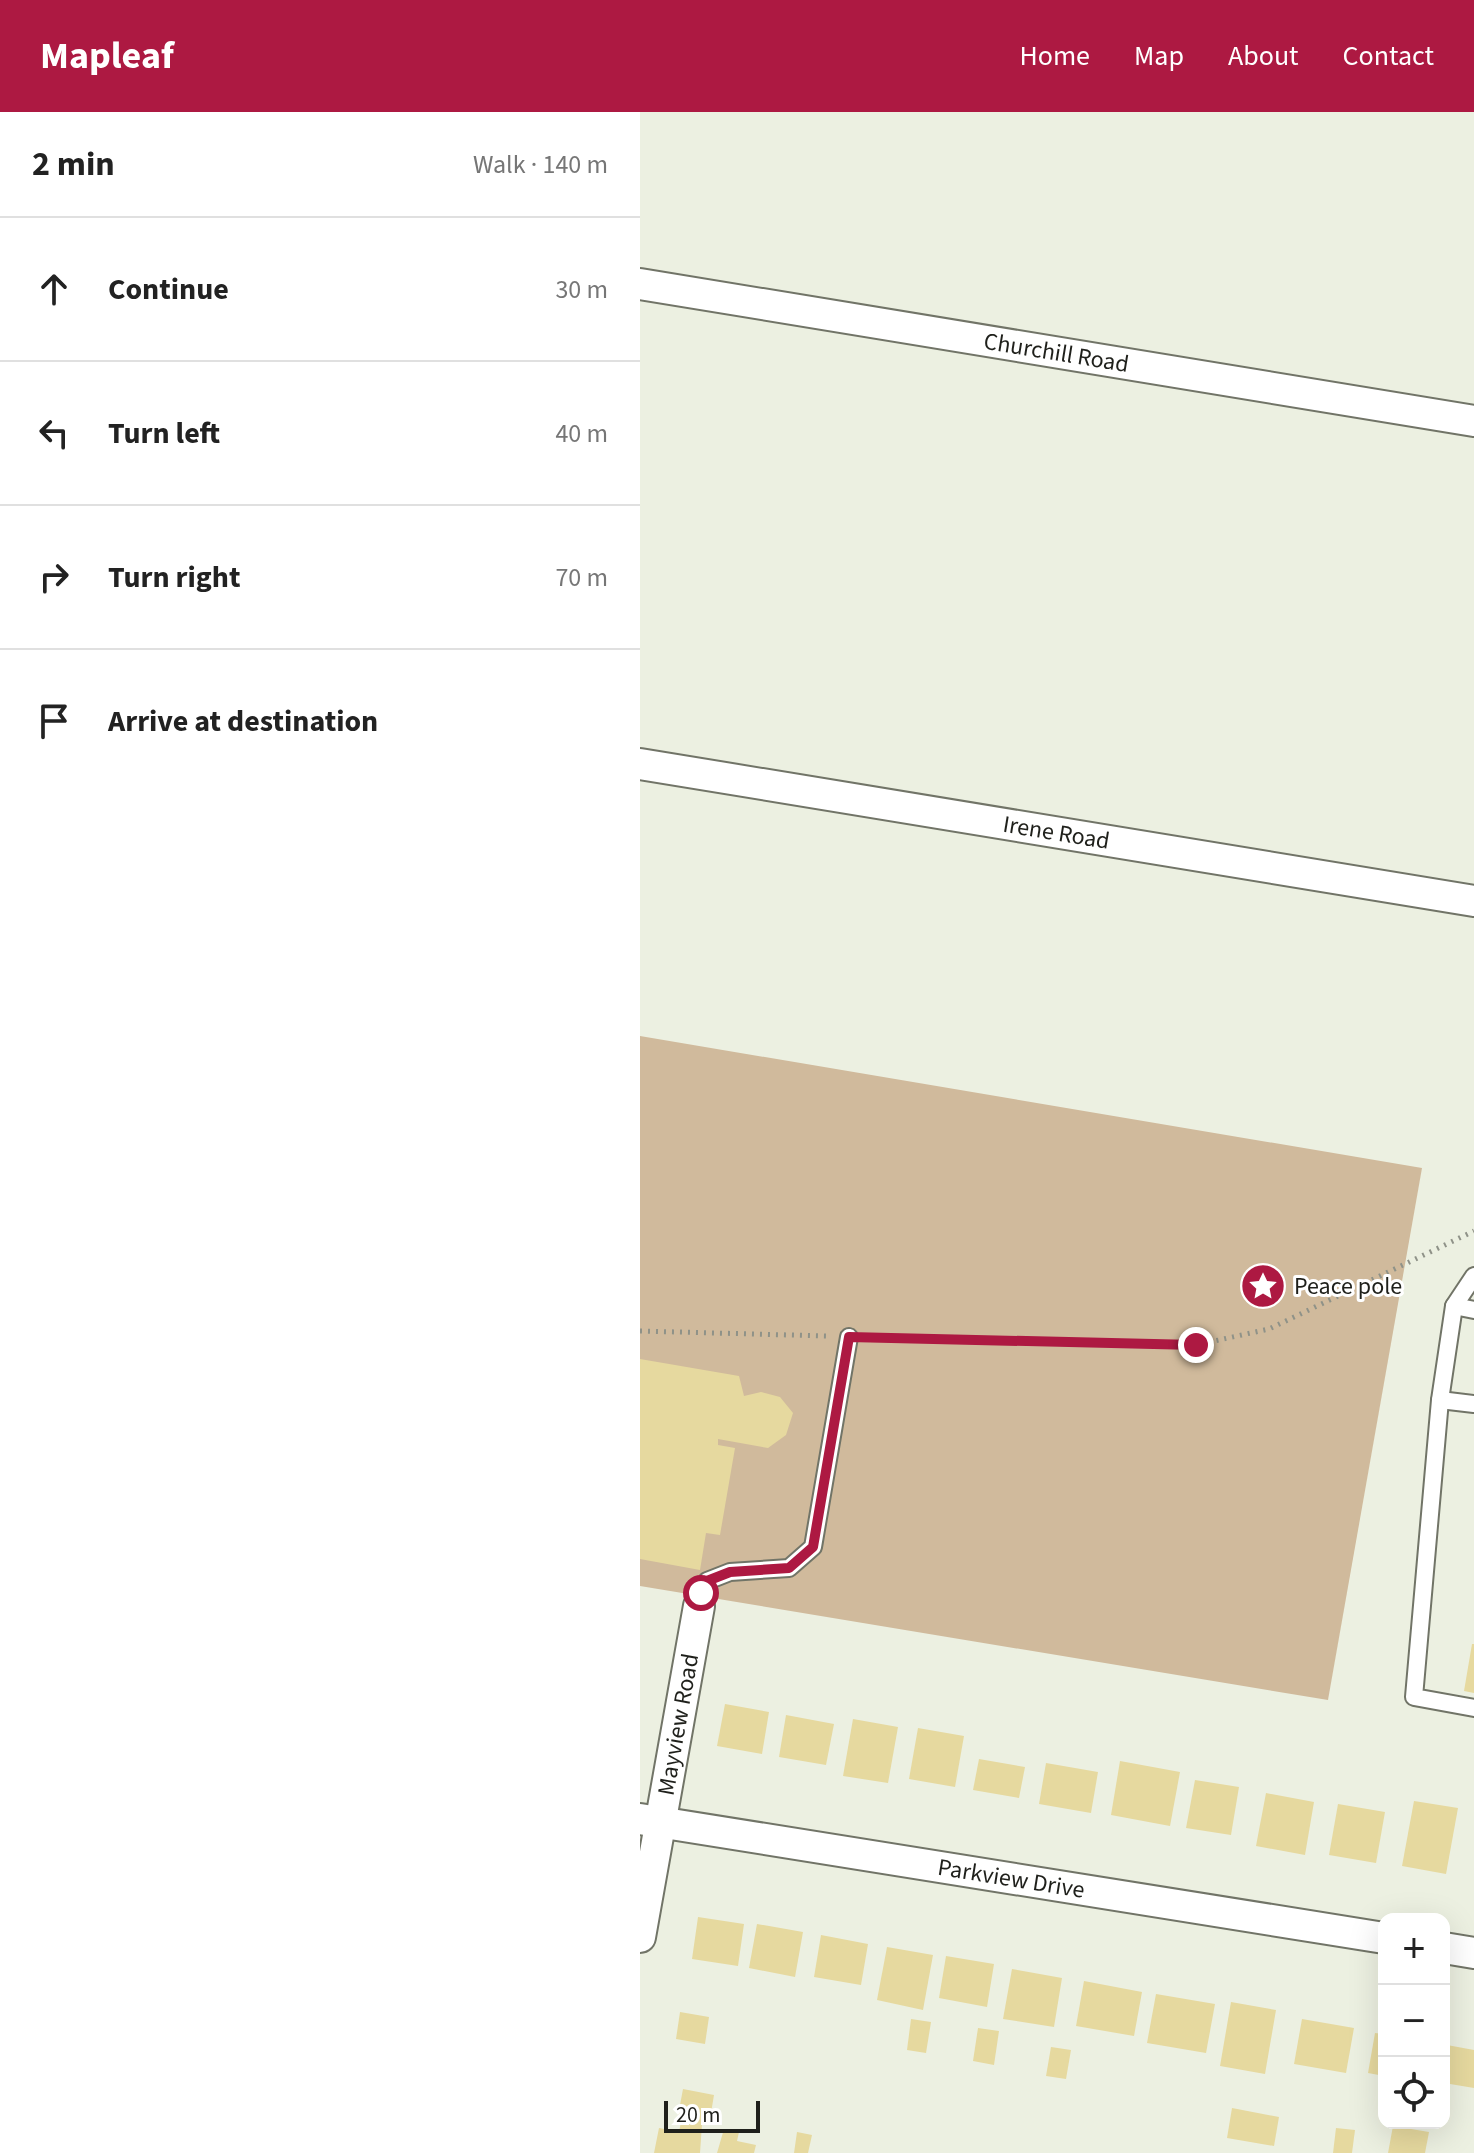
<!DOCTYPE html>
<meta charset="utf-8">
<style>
:root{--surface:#fff;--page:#f6f6f6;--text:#222;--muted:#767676;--line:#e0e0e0;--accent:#ad1942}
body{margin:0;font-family:"Source Sans 3",sans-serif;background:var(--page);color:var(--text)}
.controls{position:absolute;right:24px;bottom:24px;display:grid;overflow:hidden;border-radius:16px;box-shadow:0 8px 32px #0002}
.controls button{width:72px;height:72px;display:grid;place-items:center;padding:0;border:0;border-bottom:2px solid var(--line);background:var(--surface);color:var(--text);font:40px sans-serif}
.scale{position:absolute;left:24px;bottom:20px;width:96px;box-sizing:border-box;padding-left:8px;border:4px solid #1f201b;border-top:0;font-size:22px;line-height:28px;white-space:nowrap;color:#1f201b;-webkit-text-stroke:6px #fff;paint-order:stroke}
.stop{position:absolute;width:24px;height:24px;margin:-18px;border:6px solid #ad1942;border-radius:50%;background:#fff}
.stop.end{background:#ad1942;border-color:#fff;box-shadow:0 2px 8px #0008}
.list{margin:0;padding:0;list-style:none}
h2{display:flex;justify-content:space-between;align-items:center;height:104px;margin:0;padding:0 32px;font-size:34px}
h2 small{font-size:26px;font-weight:400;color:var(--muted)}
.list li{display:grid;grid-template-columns:52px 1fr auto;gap:24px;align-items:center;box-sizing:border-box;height:144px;padding:0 32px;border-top:2px solid var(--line)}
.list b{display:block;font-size:30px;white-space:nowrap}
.list em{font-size:26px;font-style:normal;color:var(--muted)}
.icon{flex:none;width:44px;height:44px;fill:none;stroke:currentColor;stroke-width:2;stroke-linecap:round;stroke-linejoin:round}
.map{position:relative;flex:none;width:834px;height:2041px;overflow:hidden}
header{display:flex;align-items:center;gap:48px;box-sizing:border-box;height:112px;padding:0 40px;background:var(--accent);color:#fff}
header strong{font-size:38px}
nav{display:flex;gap:44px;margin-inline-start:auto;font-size:28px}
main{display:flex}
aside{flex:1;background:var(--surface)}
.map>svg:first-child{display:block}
.green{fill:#d0ba9c}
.building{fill:#e6d99f}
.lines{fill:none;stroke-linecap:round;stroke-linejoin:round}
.service-casing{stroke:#717467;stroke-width:20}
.minor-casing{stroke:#717467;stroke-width:34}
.path{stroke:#8f9288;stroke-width:5;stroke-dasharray:2 6;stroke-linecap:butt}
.service{stroke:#fff;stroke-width:16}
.minor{stroke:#fff;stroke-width:30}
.route{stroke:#ad1942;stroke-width:10}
.labels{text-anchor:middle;stroke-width:6;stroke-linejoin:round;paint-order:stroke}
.street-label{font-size:24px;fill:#1f201b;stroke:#fff}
.poi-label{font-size:24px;fill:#1f201b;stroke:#fff;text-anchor:start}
</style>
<header>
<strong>Mapleaf</strong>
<nav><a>Home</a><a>Map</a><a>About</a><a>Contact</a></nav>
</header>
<main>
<aside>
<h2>2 min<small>Walk · 140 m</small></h2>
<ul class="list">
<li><svg class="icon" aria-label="ahead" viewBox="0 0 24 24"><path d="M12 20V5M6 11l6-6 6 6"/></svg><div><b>Continue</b></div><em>30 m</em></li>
<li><svg class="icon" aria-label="left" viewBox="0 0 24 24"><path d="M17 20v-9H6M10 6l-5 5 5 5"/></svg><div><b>Turn left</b></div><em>40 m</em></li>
<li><svg class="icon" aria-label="right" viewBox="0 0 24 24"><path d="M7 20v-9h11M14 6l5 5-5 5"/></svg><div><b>Turn right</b></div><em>70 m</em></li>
<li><svg class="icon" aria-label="arrive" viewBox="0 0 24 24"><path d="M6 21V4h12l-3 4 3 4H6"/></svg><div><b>Arrive at destination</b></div></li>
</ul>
</aside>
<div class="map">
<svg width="834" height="2041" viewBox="0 0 834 2041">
<rect width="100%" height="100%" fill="#ecf0e1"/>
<polygon class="green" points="0,924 782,1056 688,1588 0,1474"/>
<g class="building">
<polygon points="0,1247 99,1264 104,1284 121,1280 140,1285 153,1301 146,1323 128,1336 78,1327 78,1333 95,1336 80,1423 66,1421 60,1458 0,1447"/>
<polygon points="832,1532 834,1532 834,1581 824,1579"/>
<polygon points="85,1592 129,1600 122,1642 77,1634"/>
<polygon points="146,1603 194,1612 186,1653 139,1645"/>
<polygon points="213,1607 258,1615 248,1671 203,1664"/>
<polygon points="278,1616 324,1624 315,1675 269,1667"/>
<polygon points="339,1647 385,1655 379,1686 333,1678"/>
<polygon points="480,1649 540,1660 530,1714 471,1703"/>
<polygon points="406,1651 458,1660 451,1701 399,1692"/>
<polygon points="555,1668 599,1675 591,1723 546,1716"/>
<polygon points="626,1681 674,1690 665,1743 616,1734"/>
<polygon points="774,1689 818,1696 806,1762 762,1754"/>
<polygon points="698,1692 745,1700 736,1751 689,1743"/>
<polygon points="58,1805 104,1812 98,1854 52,1847"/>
<polygon points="117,1812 163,1820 155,1865 109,1856"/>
<polygon points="181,1823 228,1832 221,1873 174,1865"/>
<polygon points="247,1835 293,1843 283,1898 237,1888"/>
<polygon points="306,1844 354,1852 347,1895 299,1886"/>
<polygon points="372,1857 422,1866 414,1915 363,1907"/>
<polygon points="444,1869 502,1880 494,1924 436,1914"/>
<polygon points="516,1882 575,1892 566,1941 507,1931"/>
<polygon points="591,1890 636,1898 625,1962 580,1954"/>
<polygon points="40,1900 69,1905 65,1932 36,1927"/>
<polygon points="271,1907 291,1910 286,1941 267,1938"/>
<polygon points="662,1907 714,1916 706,1961 654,1952"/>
<polygon points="338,1916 359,1919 354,1953 333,1949"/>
<polygon points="735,1921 744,1922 744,1964 728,1961"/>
<polygon points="807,1933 834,1938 834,1976 804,1971"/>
<polygon points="411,1935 431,1938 426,1967 406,1964"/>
<polygon points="43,1977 74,1983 69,2013 62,2012 60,2041 14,2041 19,2016 39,2020 41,2010 37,2009"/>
<polygon points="592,1996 639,2005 634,2034 587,2026"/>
<polygon points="753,2014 789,2020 785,2041 748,2041"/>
<polygon points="696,2016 715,2018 712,2041 693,2041"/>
<polygon points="84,2017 99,2020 97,2029 116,2033 114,2041 77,2041"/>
<polygon points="157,2020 172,2023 168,2041 154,2041"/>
</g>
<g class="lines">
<g class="service-casing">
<g id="service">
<polyline points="834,1164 814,1194 800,1288 774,1585 834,1596"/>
<polyline points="814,1194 834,1198"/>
<polyline points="800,1288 834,1292"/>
<polyline points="59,1494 67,1469 90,1460 149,1456 173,1435 209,1225"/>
</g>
</g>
<g class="minor-casing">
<g id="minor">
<path id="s1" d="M 0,172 L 834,309"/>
<path id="s2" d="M 0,652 L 834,789"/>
<path id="s3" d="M 0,1707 L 744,1826"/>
<path id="s4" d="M 0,1825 L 59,1494"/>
<polyline points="804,1836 834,1841"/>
</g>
</g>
<g class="path">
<polyline points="0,1219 187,1224"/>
<polyline points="233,1226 556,1233 629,1217 834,1119"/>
</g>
<use href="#service" class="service"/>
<use href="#minor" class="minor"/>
</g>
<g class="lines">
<polyline class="route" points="61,1481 67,1469 90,1460 149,1456 173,1435 209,1225 556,1233"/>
</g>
<defs>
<g id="sight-disc" transform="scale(2.3)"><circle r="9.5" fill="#ad1942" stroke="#fff"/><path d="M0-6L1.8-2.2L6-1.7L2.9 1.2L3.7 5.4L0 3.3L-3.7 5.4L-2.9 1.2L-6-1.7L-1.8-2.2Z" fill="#fff"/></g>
</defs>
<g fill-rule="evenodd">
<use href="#sight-disc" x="623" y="1174"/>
</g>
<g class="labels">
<g class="street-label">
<text dy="8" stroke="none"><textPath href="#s1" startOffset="422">Churchill Road</textPath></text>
<text dy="8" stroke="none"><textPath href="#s2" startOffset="422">Irene Road</textPath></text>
<text dy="8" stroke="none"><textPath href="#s4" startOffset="216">Mayview Road</textPath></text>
<text dy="8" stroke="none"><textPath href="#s3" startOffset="376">Parkview Drive</textPath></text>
</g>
<g class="poi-label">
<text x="654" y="1182">Peace pole</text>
</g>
</g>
</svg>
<div class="controls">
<button>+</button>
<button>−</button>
<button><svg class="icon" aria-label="locate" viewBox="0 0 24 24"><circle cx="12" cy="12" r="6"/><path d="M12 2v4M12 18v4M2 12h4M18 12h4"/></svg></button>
</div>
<div class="scale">20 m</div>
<div class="stop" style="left:61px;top:1481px"></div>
<div class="stop end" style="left:556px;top:1233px"></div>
</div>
</main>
